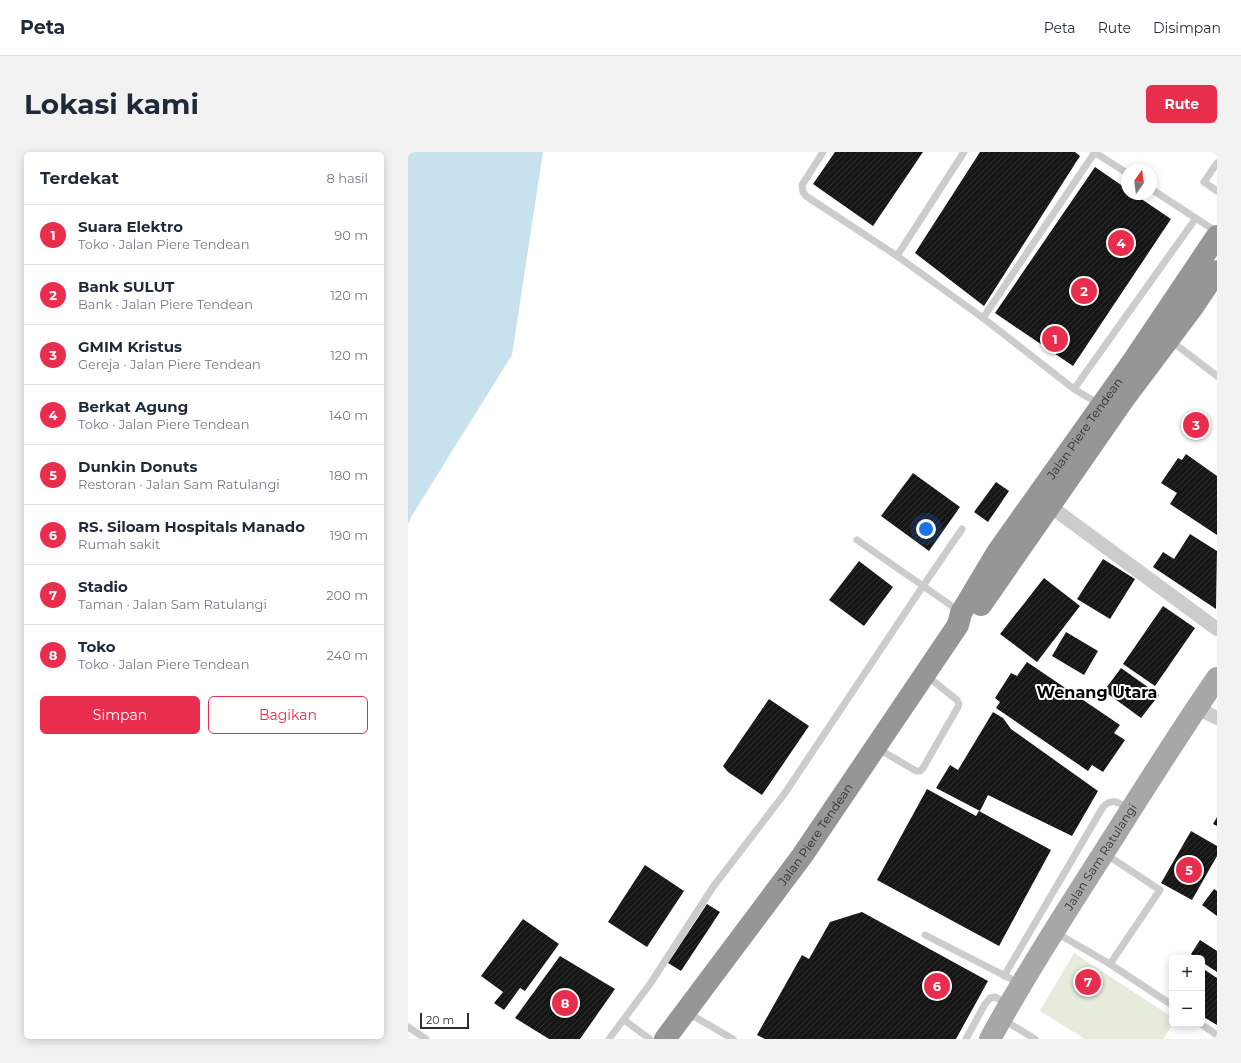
<!DOCTYPE html>
<html lang="id">
<meta charset="utf-8">
<style>
:root{--surface:#fff;--page:#f2f2f3;--text:#1f2937;--muted:#747a83;--line:#e0e1e3;--accent:#e92d4c}
body{margin:0;font-family:Montserrat,sans-serif;background:var(--page);color:var(--text)}
.controls{position:absolute;right:12px;bottom:12px;display:grid;overflow:hidden;border-radius:6px;box-shadow:0 2px 10px #0003}
.controls button{width:36px;height:36px;display:grid;place-items:center;padding:0;border:0;border-bottom:1px solid var(--line);background:var(--surface);color:var(--text);font:20px sans-serif}
.compass{position:absolute;left:713px;top:12px;width:36px;height:36px;border-radius:50%;background:var(--surface);box-shadow:0 2px 10px #0003;rotate:14deg}
.scale{position:absolute;left:12px;bottom:10px;width:49px;box-sizing:border-box;padding-left:4px;border:2px solid #2f2f2f;border-top:0;font-size:11px;line-height:14px;white-space:nowrap;color:#2f2f2f;-webkit-text-stroke:3px #fff;paint-order:stroke}
.you{position:absolute;left:518px;top:377px;width:14px;height:14px;margin:-10px;border:3px solid #fff;border-radius:50%;background:#1a73e8;box-shadow:0 0 0 6px #1a73e833}
.badge{display:grid;place-items:center;width:26px;height:26px;border-radius:50%;background:var(--accent);color:#fff;font-size:13px;font-weight:700}
.pin{position:absolute;translate:-50% -50%;border:2px solid #fff;box-shadow:0 1px 4px #0006}
.list{margin:0;padding:0;list-style:none}
h2{display:flex;justify-content:space-between;align-items:center;height:52px;margin:0;padding:0 16px;font-size:17px}
h2 small{font-size:13px;font-weight:400;color:var(--muted)}
.list li{display:grid;grid-template-columns:26px 1fr auto;gap:12px;align-items:center;box-sizing:border-box;height:60px;padding:0 16px;border-top:1px solid var(--line)}
.list b{display:block;font-size:15px;white-space:nowrap}
.list p{margin:0;font-size:13px;white-space:nowrap;color:var(--muted)}
.list em{font-size:13px;font-style:normal;color:var(--muted)}
.actions{display:flex;gap:8px;padding:12px 16px}
.actions a{flex:1;padding:9px 0;border:1px solid var(--accent);border-radius:6px;text-align:center;font-size:14px;color:var(--accent)}
.actions .main{background:var(--accent);color:#fff}
.map{position:relative;flex:none;width:809px;height:887px;overflow:hidden;border-radius:6px}
header{display:flex;align-items:center;gap:24px;box-sizing:border-box;height:56px;padding:0 20px;background:var(--surface);border-bottom:1px solid var(--line)}
header strong{font-size:19px}
nav{display:flex;gap:22px;margin-inline-start:auto;font-size:14px}
.intro{display:flex;align-items:center;justify-content:space-between;box-sizing:border-box;height:96px;padding:0 24px}
h1{margin:0;font-size:28px}
.button{padding:10px 18px;border-radius:6px;background:var(--accent);color:#fff;font-size:14px;font-weight:700}
main{display:flex;gap:24px;padding:0 24px}
aside{flex:1;background:var(--surface);border-radius:6px;box-shadow:0 2px 10px #0003}
.map>svg:first-child{display:block}
.green{fill:#e6ecdc}
.water{fill:#c8e2ed}
.building{fill:url(#building-hatch)}
.lines{fill:none;stroke-linecap:round;stroke-linejoin:round}
.lane{stroke:#ccc;stroke-width:7}
.street{stroke:#ccc;stroke-width:14}
.primary{stroke:#a7a7a7;stroke-width:22}
.highway{stroke:#969696;stroke-width:22}
.labels{text-anchor:middle;stroke-width:4;stroke-linejoin:round;paint-order:stroke}
.street-label{font-size:12px;fill:#2f2f2f;stroke:#fff}
.district-label{font-size:16px;font-weight:bold;fill:#000;stroke:#fff}
</style>
<header>
<strong>Peta</strong>
<nav><a>Peta</a><a>Rute</a><a>Disimpan</a></nav>
</header>
<div class="intro"><h1>Lokasi kami</h1><a class="button">Rute</a></div>
<main>
<aside>
<h2>Terdekat<small>8 hasil</small></h2>
<ul class="list">
<li><span class="badge">1</span><div><b>Suara Elektro</b><p>Toko · Jalan Piere Tendean</p></div><em>90 m</em></li>
<li><span class="badge">2</span><div><b>Bank SULUT</b><p>Bank · Jalan Piere Tendean</p></div><em>120 m</em></li>
<li><span class="badge">3</span><div><b>GMIM Kristus</b><p>Gereja · Jalan Piere Tendean</p></div><em>120 m</em></li>
<li><span class="badge">4</span><div><b>Berkat Agung</b><p>Toko · Jalan Piere Tendean</p></div><em>140 m</em></li>
<li><span class="badge">5</span><div><b>Dunkin Donuts</b><p>Restoran · Jalan Sam Ratulangi</p></div><em>180 m</em></li>
<li><span class="badge">6</span><div><b>RS. Siloam Hospitals Manado</b><p>Rumah sakit</p></div><em>190 m</em></li>
<li><span class="badge">7</span><div><b>Stadio</b><p>Taman · Jalan Sam Ratulangi</p></div><em>200 m</em></li>
<li><span class="badge">8</span><div><b>Toko</b><p>Toko · Jalan Piere Tendean</p></div><em>240 m</em></li>
</ul>
<div class="actions"><a class="main">Simpan</a><a>Bagikan</a></div>
</aside>
<div class="map">
<svg width="809" height="887" viewBox="0 0 809 887">
<defs>
<pattern id="building-hatch" width="6" height="6" patternUnits="userSpaceOnUse"><rect width="6" height="6" fill="#161616"/><path d="M-1 1l2-2M0 6l6-6M5 7l2-2" fill="none" stroke="#303030"/></pattern>
</defs>
<rect width="100%" height="100%" fill="#fff"/>
<polygon class="green" points="666,801 764,865 764,872 765,872 755,887 677,887 632,859"/>
<polygon class="water" points="0,0 135,0 104,203 3,365 0,373"/>
<g class="building">
<polygon points="427,0 515,0 465,74 405,32"/>
<polygon points="572,0 667,0 672,4 576,154 507,101"/>
<polygon points="687,15 719,37 719,42 726,42 763,67 665,214 587,161"/>
<polygon points="778,302 809,324 809,383 762,352 769,341 753,331 770,306 774,308"/>
<polygon points="505,321 552,355 521,399 473,364"/>
<polygon points="588,330 601,339 580,370 566,360"/>
<polygon points="782,382 809,399 808,457 745,415 755,400 766,407"/>
<polygon points="695,407 727,427 702,467 669,447"/>
<polygon points="451,409 485,435 456,474 421,448"/>
<polygon points="636,426 672,454 629,510 592,482"/>
<polygon points="755,454 787,476 747,534 715,512"/>
<polygon points="658,480 690,499 676,523 644,504"/>
<polygon points="619,510 712,573 706,581 717,588 695,620 684,613 680,619 588,556 592,550 587,546 603,521 609,524"/>
<polygon points="713,516 751,543 733,566 696,539"/>
<polygon points="361,547 401,574 354,643 320,620 315,614"/>
<polygon points="585,560 595,566 603,577 690,639 664,684 580,643 572,659 528,636 542,613 550,618"/>
<polygon points="519,637 568,664 571,659 643,698 591,794 469,728"/>
<polygon points="809,665 809,674 805,672"/>
<polygon points="783,679 809,694 809,704 784,748 753,731"/>
<polygon points="237,713 276,739 239,795 200,770"/>
<polygon points="806,737 809,739 809,764 794,753"/>
<polygon points="299,752 312,760 273,819 260,811"/>
<polygon points="454,760 580,829 548,887 357,887 349,883 394,803 401,807 422,770"/>
<polygon points="115,767 151,792 117,839 112,836 96,858 86,851 95,840 73,824"/>
<polygon points="792,788 809,799 809,820 794,810 794,806 788,806 783,802"/>
<polygon points="152,804 207,837 172,887 141,887 107,866"/>
<polygon points="794,816 809,826 809,873 794,864"/>
</g>
<g class="lines">
<g class="lane">
<polyline points="415,0 394,33 395,40 398,44 489,104 575,166 666,237 691,252"/>
<polyline points="686,0 719,21"/>
<polyline points="809,11 796,30 809,39"/>
<polyline points="743,37 809,80"/>
<polyline points="489,104 556,0"/>
<polyline points="575,166 687,0"/>
<polyline points="763,189 809,224"/>
<polyline points="666,237 788,66"/>
<polyline points="449,388 551,459"/>
<polyline points="469,596 508,619 512,619 515,616 550,555 551,552 549,548 519,524"/>
<polyline points="517,783 611,831"/>
<polyline points="652,783 702,812 752,738 702,705"/>
<polyline points="702,812 764,853"/>
<path d="M 596,824 L 695,655 C 704,645 711,651 721,657"/>
<polyline points="280,861 325,887"/>
<polyline points="216,868 242,887"/>
<polyline points="599,870 627,887"/>
<polyline points="793,872 809,883"/>
<polyline points="0,875 18,887"/>
<polyline points="201,887 242,832 305,735 377,641 515,434 554,377"/>
<polyline points="558,887 577,852 582,846 587,845 599,851"/>
</g>
<g class="street">
<polyline points="642,354 809,477"/>
<polyline points="795,559 809,566"/>
</g>
<path class="primary" id="s1" d="M 582,887 C 620,818 663,752 705,686 C 739,632 773,578 809,526"/>
<g class="highway">
<polyline points="573,453 716,247 785,155 809,119"/>
<path id="s2" d="M 257,887 L 394,704 L 550,473 L 553,461 L 590,399 L 727,206 L 809,84"/>
</g>
</g>
<g class="labels">
<g class="street-label">
<text dy="4" stroke="none"><textPath href="#s2" startOffset="742">Jalan Piere Tendean</textPath></text>
<text dy="4" stroke="none"><textPath href="#s2" startOffset="254">Jalan Piere Tendean</textPath></text>
<text dy="4" stroke="none"><textPath href="#s1" startOffset="213">Jalan Sam Ratulangi</textPath></text>
</g>
<g class="district-label">
<text x="689" y="546">Wenang Utara</text>
</g>
</g>
</svg>
<div class="controls">
<button>+</button>
<button>−</button>
</div>
<svg class="compass" viewBox="-18 -18 36 36"><path d="M0-13l5 13h-10z" fill="#e53935"/><path d="M0 13l5-13h-10z" fill="#747a83"/></svg>
<div class="scale">20 m</div>
<div class="you"></div>
<div class="pin badge" style="left:647px;top:187px">1</div>
<div class="pin badge" style="left:676px;top:139px">2</div>
<div class="pin badge" style="left:788px;top:273px">3</div>
<div class="pin badge" style="left:713px;top:91px">4</div>
<div class="pin badge" style="left:781px;top:718px">5</div>
<div class="pin badge" style="left:529px;top:834px">6</div>
<div class="pin badge" style="left:680px;top:830px">7</div>
<div class="pin badge" style="left:157px;top:851px">8</div>
</div>
</main>
